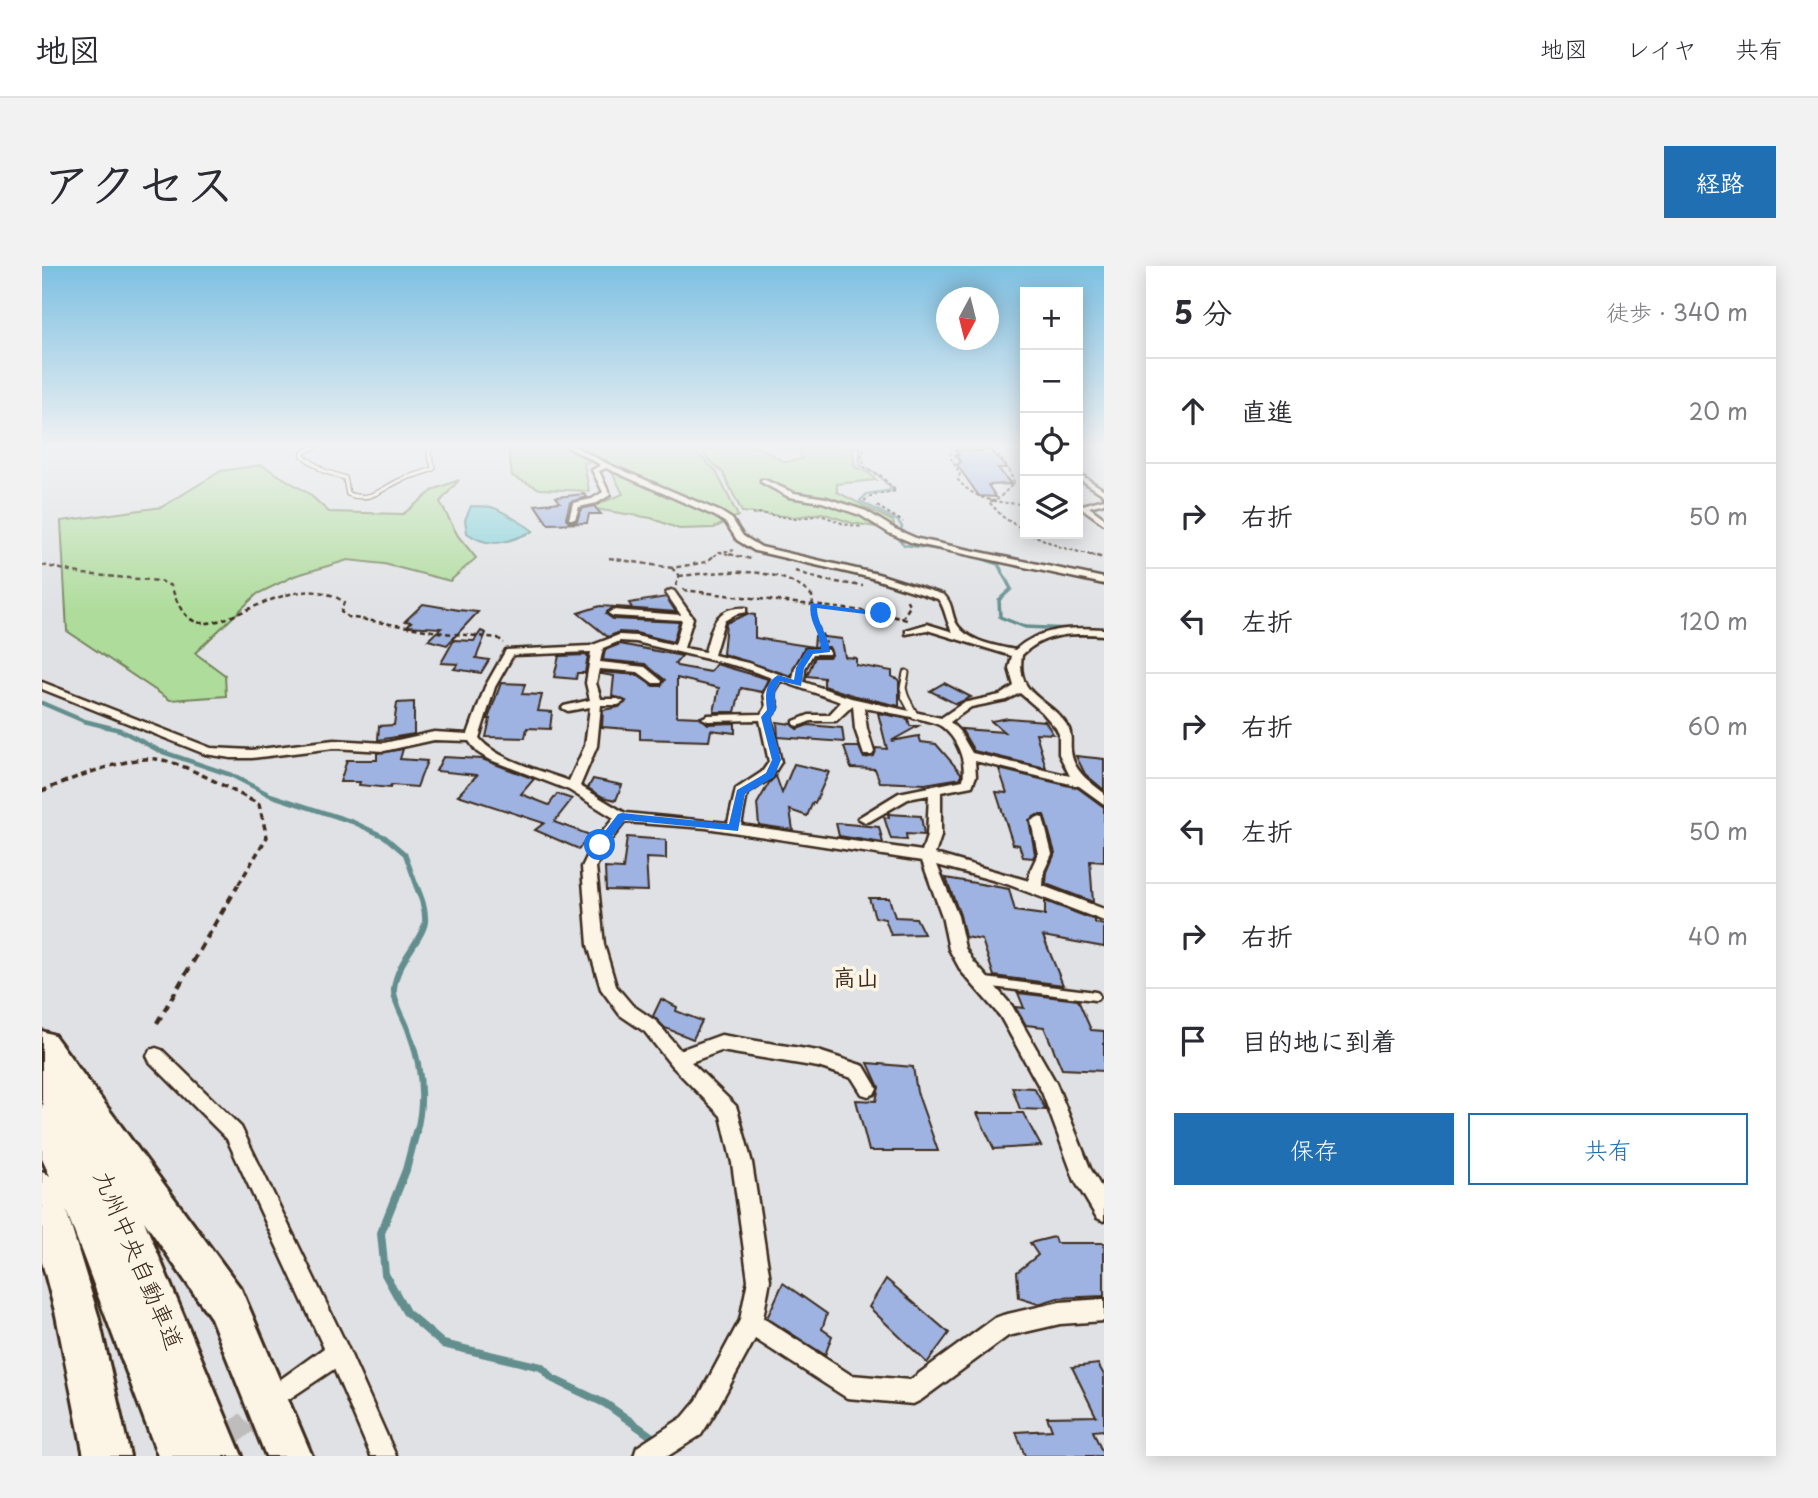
<!DOCTYPE html>
<html lang="ja">
<meta charset="utf-8">
<style>
:root{--surface:#fff;--page:#f2f2f3;--text:#2b2b33;--muted:#7c7c81;--line:#e1e1e2;--accent:#1f6fb2}
body{margin:0;font-family:"Playpen Sans","Klee One",sans-serif;background:var(--page);color:var(--text)}
.controls{position:absolute;right:21px;top:21px;display:grid;overflow:hidden;border-radius:0px;box-shadow:0 4px 18px #0003}
.controls button{width:63px;height:63px;display:grid;place-items:center;padding:0;border:0;border-bottom:2px solid var(--line);background:var(--surface);color:var(--text);font:35px sans-serif}
.compass{position:absolute;left:894px;top:21px;width:63px;height:63px;border-radius:50%;background:var(--surface);box-shadow:0 4px 18px #0003;rotate:187deg}
.stop{position:absolute;width:21px;height:21px;margin:-16px;border:5px solid #1a73e8;border-radius:50%;background:#fff}
.stop.end{background:#1a73e8;border-color:#fff;box-shadow:0 2px 7px #0008}
.list{margin:0;padding:0;list-style:none}
h2{display:flex;justify-content:space-between;align-items:center;height:91px;margin:0;padding:0 28px;font-size:30px}
h2 small{font-size:23px;font-weight:400;color:var(--muted)}
.list li{display:grid;grid-template-columns:46px 1fr auto;gap:21px;align-items:center;box-sizing:border-box;height:105px;padding:0 28px;border-top:2px solid var(--line)}
.list b{display:block;font-size:26px;white-space:nowrap}
.list em{font-size:23px;font-style:normal;color:var(--muted)}
.actions{display:flex;gap:14px;padding:21px 28px}
.actions a{flex:1;padding:16px 0;border:2px solid var(--accent);border-radius:0px;text-align:center;font-size:24px;color:var(--accent)}
.actions .main{background:var(--accent);color:#fff}
.icon{flex:none;width:38px;height:38px;fill:none;stroke:currentColor;stroke-width:2;stroke-linecap:round;stroke-linejoin:round}
.map{position:relative;flex:none;width:1062px;height:1190px;overflow:hidden;border-radius:0px}
header{display:flex;align-items:center;gap:42px;box-sizing:border-box;height:98px;padding:0 35px;background:var(--surface);border-bottom:2px solid var(--line)}
header strong{font-size:33px}
nav{display:flex;gap:38px;margin-inline-start:auto;font-size:24px}
.intro{display:flex;align-items:center;justify-content:space-between;box-sizing:border-box;height:168px;padding:0 42px}
h1{margin:0;font-size:49px}
.button{padding:18px 32px;border-radius:0px;background:var(--accent);color:#fff;font-size:24px;font-weight:700}
main{display:flex;gap:42px;padding:0 42px}
aside{flex:1;background:var(--surface);border-radius:0px;box-shadow:0 4px 18px #0003}
.map>svg:first-child{display:block}
.green{fill:#aedc9b;stroke:#74835c;stroke-width:2}
.water{fill:#80d1d8;stroke:#648e8e;stroke-width:2}
.lines{fill:none;stroke-linecap:round;stroke-linejoin:round}
.stream-far4{stroke:#648e8e;stroke-width:2.5}
.stream-far3{stroke:#648e8e;stroke-width:3.5}
.stream-far2{stroke:#648e8e;stroke-width:4.5}
.stream-far1{stroke:#648e8e;stroke-width:6}
.stream{stroke:#648e8e;stroke-width:8}
.building{fill:#9eb3e1;stroke:#3b2a1e;stroke-width:2}
.street-tunnel{stroke:#bfbcbc;stroke-width:22;stroke-dasharray:22 10;stroke-linecap:butt}
.lane-far3-casing{stroke:#3b2a1e;stroke-width:6}
.lane-far2-casing{stroke:#3b2a1e;stroke-width:9}
.lane-far1-casing{stroke:#3b2a1e;stroke-width:10}
.lane-casing{stroke:#3b2a1e;stroke-width:13}
.street-casing{stroke:#3b2a1e;stroke-width:5}
.highway-casing{stroke:#3b2a1e;stroke-width:6}
.path-far3{stroke:#3b2a1e;stroke-width:2;stroke-dasharray:3.5 2.5;stroke-linecap:butt}
.path-far2{stroke:#3b2a1e;stroke-width:2.5;stroke-dasharray:5 3.5;stroke-linecap:butt}
.path-far1{stroke:#3b2a1e;stroke-width:3.5;stroke-dasharray:6 4.5;stroke-linecap:butt}
.path{stroke:#3b2a1e;stroke-width:4.5;stroke-dasharray:8 6;stroke-linecap:butt}
.lane-far3{stroke:#fcf5e5;stroke-width:3.5}
.lane-far2{stroke:#fcf5e5;stroke-width:5}
.lane-far1{stroke:#fcf5e5;stroke-width:6}
.lane{stroke:#fcf5e5;stroke-width:8}
.street{fill:#fcf5e5;fill-rule:evenodd}
.highway{fill:#fcf5e5;fill-rule:evenodd}
.route{fill:#1a73e8}
.labels{text-anchor:middle;stroke-width:7;stroke-linejoin:round;paint-order:stroke}
.neighbourhood-label{font-size:23px;font-weight:bold;fill:#3b2a1e;stroke:#fcf5e5}
.near-street-label{font-size:24px;fill:#3b2a1e;stroke:#fcf5e5}
</style>
<header>
<strong>地図</strong>
<nav><a>地図</a><a>レイヤ</a><a>共有</a></nav>
</header>
<div class="intro"><h1>アクセス</h1><a class="button">経路</a></div>
<main>
<div class="map">
<svg width="1062" height="1190" viewBox="0 0 1062 1190">
<rect width="100%" height="100%" fill="#e0e1e4"/>
<filter id="ink" filterUnits="userSpaceOnUse"><feTurbulence type="fractalNoise" baseFrequency=".0143" numOctaves="2"/><feDisplacementMap in="SourceGraphic" scale="14" xChannelSelector="R" yChannelSelector="G"/><feConvolveMatrix kernelMatrix="1 2 1 2 8 2 1 2 1" color-interpolation-filters="sRGB"/></filter>
<g filter="url(#ink)">
<g class="green">
<polygon points="466,180 670,180 654,186 674,205 696,250 672,262 637,263 609,252 547,242 581,228 564,194 542,197 547,225 498,223 470,210"/>
<polygon points="676,180 715,180 743,196 760,193 757,184 771,180 810,182 813,201 827,207 834,214 795,218 795,226 851,255 853,264 810,257 780,247 753,251 700,246 681,207 659,186"/>
<polygon points="220,199 266,227 287,246 361,248 393,223 417,214 398,236 416,270 434,292 408,315 342,298 306,294 252,310 215,328 153,387 183,409 184,430 128,434 25,365 19,255 120,241 179,205"/>
</g>
<path class="water" d="M 429,240 C 436,241 446,239 452,242 C 459,244 487,261 491,265 C 468,276 447,284 425,267 L 423,254 Z"/>
<g class="lines">
<polyline class="stream-far4" points="811,180 818,184 818,199 836,209 851,224 825,228 818,235 856,255 860,261 855,271 862,279 928,288"/>
<polyline class="stream-far3" points="937,291 956,298 969,323 957,334 958,351 983,361 1028,363"/>
<polyline class="stream-far2" points="0,437 42,455 78,464 118,485 189,509 228,529 311,556 343,571 363,588 375,621"/>
<path class="stream-far1" d="M 374,868 C 384,832 379,797 366,763 C 362,752 351,734 352,723 C 354,696 381,673 383,656 C 384,643 379,631 374,619"/>
<polyline class="stream" points="374,866 364,904 339,967 343,1008 364,1046 401,1078 499,1101 511,1113 564,1138 616,1175"/>
</g>
<g class="building">
<polygon points="913,184 949,185 965,202 956,202 969,218 946,219 954,231 937,230 915,199 919,196 913,189 917,189"/>
<polygon points="542,228 545,231 528,236 524,252 527,256 535,255 539,243 552,240 559,248 547,248 545,257 506,258 493,239 518,236 514,231"/>
<polygon points="624,331 634,346 571,341 564,348 571,353 637,356 631,376 594,367 577,366 566,371 536,347 558,340 590,342 587,337"/>
<polygon points="381,338 417,344 436,346 405,379 386,374 399,362 365,360 369,356 363,355"/>
<polygon points="705,348 713,349 713,372 772,381 762,382 749,410 681,388 684,357"/>
<polygon points="439,365 444,367 434,392 447,394 439,407 412,403 416,398 399,397 412,374 432,375"/>
<polygon points="773,370 800,373 803,391 814,392 814,399 850,405 850,411 856,413 857,416 857,440 810,429 782,420 782,412 765,410 773,391 787,391 790,388 787,381 772,381"/>
<polygon points="578,378 640,390 633,398 635,400 668,406 674,398 726,413 720,426 699,422 693,446 672,446 677,422 635,412 635,450 658,451 666,458 693,457 693,467 669,464 667,475 598,473 598,464 560,461 561,444 577,441 584,435 570,430 572,410 559,408 559,406 595,409 611,420 619,420 623,414 603,398 561,394 563,384"/>
<polygon points="546,389 543,407 535,407 534,413 512,411 517,390"/>
<polygon points="459,417 483,418 480,428 500,429 496,445 510,446 508,463 485,462 483,472 444,471 448,453 446,453"/>
<polygon points="902,417 929,431 914,438 888,425"/>
<polygon points="372,436 372,468 336,474 337,460 352,459 355,437"/>
<polygon points="836,447 866,453 868,460 876,460 849,475 877,470 879,476 894,478 919,507 919,512 883,518 838,516 833,503 809,502 802,481 817,481 822,492 832,490 834,482 845,483"/>
<polygon points="966,452 1003,455 1011,468 994,467 1004,502 932,485 919,463 962,466 949,455"/>
<polygon points="735,456 749,458 755,463 766,459 800,462 802,476 736,471"/>
<polygon points="361,483 358,493 385,495 375,521 349,519 348,522 317,519 318,516 298,516 305,494 335,494 335,487"/>
<polygon points="1034,490 1062,493 1062,524 1043,508"/>
<polygon points="401,491 440,493 492,513 479,528 507,539 515,528 530,533 512,556 548,569 537,583 493,564 502,557 416,529 435,509 394,505"/>
<polygon points="752,498 787,506 773,537 771,536 765,550 748,544 751,564 717,559 715,538 727,517 734,510 740,527"/>
<polygon points="957,503 1036,522 1062,541 1062,596 1048,595 1051,636 1004,618 1005,606 1013,587 1002,549 995,549 987,554 993,588 991,592 981,591 977,579 971,578 954,526 965,527"/>
<polygon points="551,513 580,519 574,534 561,531 546,522"/>
<polygon points="846,548 879,550 882,569 864,568 865,574 849,573 842,551 847,552"/>
<polygon points="794,557 837,561 841,577 797,570"/>
<polygon points="585,571 624,574 624,593 604,592 606,625 564,624 563,602 581,603"/>
<polygon points="904,612 967,623 973,645 1003,649 1003,635 1053,654 1053,657 1062,659 1062,681 1001,670 1021,719 952,710 940,674 923,671 918,649"/>
<polygon points="827,632 847,632 853,651 874,652 882,668 849,669 843,653 833,651"/>
<polygon points="976,727 1036,734 1049,764 1062,765 1062,805 1020,803 1002,761 984,759 973,741 982,742"/>
<polygon points="619,733 635,741 634,745 660,755 651,773 623,762 611,750"/>
<polygon points="826,797 871,801 875,826 896,885 827,885 814,834 834,835 837,821"/>
<polygon points="970,821 992,822 1004,844 978,843"/>
<polygon points="935,847 981,847 999,880 952,883"/>
<polygon points="1012,971 1014,977 1062,977 1062,1030 1016,1032 996,1038 977,1032 975,1006 996,989 988,977"/>
<polygon points="844,1013 907,1067 885,1097 827,1041"/>
<polygon points="741,1017 785,1048 780,1063 790,1070 783,1089 725,1052"/>
<polygon points="1056,1098 1062,1109 1062,1166 1061,1164 1051,1165 1062,1190 983,1190 974,1166 1010,1164 1005,1151 1054,1150 1030,1101"/>
</g>
<g class="lines">
<polyline class="street-tunnel" points="163,1190 222,1142"/>
<g class="lane-far3-casing">
<g id="lane-far3">
<polyline points="29,180 39,183 56,180"/>
<path d="M 275,180 L 261,186 L 261,190 L 282,205 L 303,212 L 306,228 C 329,237 340,222 359,214 C 370,209 382,208 392,202 L 387,189 L 389,180"/>
</g>
</g>
<g class="lane-far2-casing">
<polyline id="lane-far2" points="864,433 861,422 864,407"/>
</g>
<g class="lane-far1-casing">
<polyline id="lane-far1" points="863,431 873,450"/>
</g>
<g class="lane-casing">
<polyline id="lane" points="943,716 1053,730"/>
</g>
<g class="street-casing">
<g id="street">
<path d="M 524,180 L 531,180 L 566,198 L 679,246 L 690,253 L 701,270 L 719,281 L 836,308 L 902,329 C 910,337 909,345 913,355 C 922,375 954,380 973,384 C 998,361 1030,361 1062,363 L 1062,369 C 1032,367 1003,366 980,389 C 973,433 1010,431 1027,463 C 1030,471 1028,478 1029,485 C 1031,505 1048,516 1062,527 L 1062,538 L 1037,520 L 933,495 L 934,510 L 930,520 L 899,526 L 899,570 L 893,588 L 987,615 L 988,605 L 996,588 L 989,555 L 996,551 L 1001,552 L 1010,588 L 1002,605 L 1001,620 L 1062,643 L 1062,655 L 965,618 L 895,599 L 916,650 L 923,682 L 931,695 L 970,740 L 1014,817 L 1048,902 L 1062,926 L 1062,955 L 1055,952 L 1033,915 L 1000,826 L 958,750 L 919,705 L 907,683 L 900,650 L 880,595 L 664,562 L 583,556 L 563,581 L 554,601 L 562,679 L 574,720 L 590,739 L 615,756 L 638,784 L 679,769 L 776,785 L 822,800 L 835,822 L 832,828 L 826,830 L 820,828 L 810,812 L 776,801 L 679,785 L 649,796 L 694,840 L 696,846 L 710,897 L 728,1014 L 721,1052 L 809,1109 L 868,1114 L 953,1052 L 961,1049 L 1018,1036 L 1062,1033 L 1062,1055 L 1018,1058 L 966,1070 L 879,1134 L 871,1138 L 805,1132 L 713,1073 L 671,1150 L 659,1169 L 626,1190 L 592,1190 L 595,1181 L 641,1151 L 655,1134 L 698,1054 L 706,1014 L 690,897 L 679,850 L 629,799 L 603,766 L 578,749 L 559,723 L 546,679 L 540,601 L 552,576 L 572,552 L 527,524 L 446,493 L 435,486 L 427,475 L 392,474 L 342,485 L 292,482 L 210,492 L 189,492 L 163,488 L 0,423 L 0,416 L 169,482 L 210,484 L 292,474 L 342,477 L 392,466 L 426,468 L 443,421 L 464,384 L 548,380 L 577,369 L 594,370 L 633,379 L 640,354 L 571,350 L 566,347 L 571,344 L 639,349 L 624,327 L 629,324 L 632,325 L 651,352 L 642,382 L 663,386 C 670,362 672,340 704,342 L 704,346 L 694,348 L 682,355 L 672,389 L 706,397 L 751,413 L 753,402 L 764,383 L 787,384 L 787,388 L 771,388 L 763,402 L 762,416 L 809,432 L 899,452 L 921,437 L 958,429 L 972,420 L 967,402 L 970,390 L 885,364 L 864,368 L 864,364 L 885,358 L 911,366 C 903,355 904,342 896,333 L 830,312 L 713,285 L 695,274 L 684,257 L 673,250 L 564,202 L 557,205 L 568,229 L 555,237 L 537,241 L 533,253 L 527,253 L 531,237 L 550,233 L 561,226 L 550,204 L 559,199 ZM 578,375 L 594,376 L 699,401 L 730,412 L 722,427 L 724,441 L 720,448 L 666,449 L 660,452 L 666,455 L 718,454 L 727,496 L 720,506 L 694,523 L 686,557 L 583,547 L 538,520 L 555,480 L 559,439 L 576,439 L 582,436 L 576,433 L 559,433 L 554,417 L 557,403 L 596,406 L 611,417 L 619,417 L 620,415 L 603,401 L 558,396 L 561,382 ZM 549,386 L 544,417 L 548,434 L 522,440 L 520,442 L 526,445 L 548,441 L 543,480 L 527,515 C 501,505 454,494 437,472 L 453,421 L 471,389 ZM 739,415 L 799,436 L 787,449 L 767,449 L 752,455 L 752,459 L 756,460 L 769,455 L 794,455 L 811,439 L 813,463 L 822,489 L 830,489 L 832,486 L 825,463 L 822,442 C 838,445 888,453 899,460 C 915,471 925,496 921,514 L 857,527 L 816,552 L 823,556 L 828,555 L 866,533 L 887,529 L 885,570 L 880,585 L 699,559 L 705,528 L 729,512 L 739,496 L 729,451 L 736,441 L 732,427 ZM 978,427 L 1000,446 L 1014,462 L 1017,468 L 1017,488 L 1028,510 L 930,487 L 917,465 L 908,456 L 929,441 L 964,434 Z"/>
<polygon points="1036,207 1062,224 1062,229 1036,212"/>
<polygon points="719,214 723,214 752,227 784,232 824,245 853,263 876,273 1062,312 1062,318 871,277 847,267 818,249 780,236 747,231 719,216"/>
<polygon points="1062,233 1062,237 1047,241 1062,252 1062,258 1037,240"/>
<polygon points="114,782 120,784 199,861 304,1078 354,1190 329,1190 292,1103 247,1133 239,1129 235,1121 239,1113 282,1082 185,873 108,796 105,790 108,784"/>
</g>
</g>
<g class="highway-casing">
<polygon id="highway" points="0,765 12,769 199,1023 270,1190 224,1190 169,1052 102,955 200,1190 116,1190 24,944 56,1049 88,1190 42,1190 14,1049 0,996 0,906 8,910 0,893 0,838 2,839 0,835"/>
</g>
<g class="path-far3">
<polyline points="816,180 822,184 820,190 823,202 838,209 854,225 831,229 823,234 824,238"/>
<path d="M 909,180 L 908,191 L 918,208 L 916,214 C 934,235 956,237 983,238"/>
<path d="M 909,181 C 944,181 959,180 972,217 L 956,233 L 947,236 L 961,251 L 983,265"/>
<polyline points="835,240 861,256"/>
<polyline points="710,249 718,247 754,253 779,249 802,258 820,261"/>
<polyline points="989,268 1018,281 1053,290"/>
<polyline points="677,286 695,290"/>
<polyline points="672,290 677,286 694,284"/>
</g>
<g class="path-far2">
<polyline points="687,288 709,293"/>
<polyline points="1046,288 1062,292"/>
<polyline points="567,292 630,302"/>
<path d="M 0,299 L 42,308 L 118,315 L 129,320 C 134,333 139,349 152,355 C 183,370 251,300 302,336 L 299,346 L 306,351 L 402,367 L 456,372 L 462,377"/>
<polyline points="753,305 781,314 821,320"/>
<path d="M 637,310 C 679,306 737,297 770,330 L 772,352 L 784,377"/>
<polyline points="634,320 637,310 630,302 664,296 674,288"/>
<polyline points="641,324 839,347 865,354"/>
<polyline points="860,353 868,340 864,333"/>
</g>
<path class="path-far1" d="M 0,525 C 26,514 86,490 114,493 C 142,496 190,525 217,538 L 225,571 L 195,621"/>
<polyline class="path" points="115,757 196,619"/>
<use href="#lane-far3" class="lane-far3"/>
<use href="#lane-far2" class="lane-far2"/>
<use href="#lane-far1" class="lane-far1"/>
<use href="#lane" class="lane"/>
<use href="#street" class="street"/>
<use href="#highway" class="highway"/>
</g>
</g>
<linearGradient id="sky" x2="0" y2="1"><stop stop-color="#7ec0e2"/><stop offset="0.52" stop-color="#f1f2f3"/><stop offset="1" stop-color="#f1f2f3" stop-opacity="0"/></linearGradient>
<rect width="1062" height="346" fill="url(#sky)"/>
<path class="route" d="M 769,337 L 843,347 L 839,350 L 775,342 C 775,358 787,369 788,386 L 771,388 L 762,402 L 759,420 L 738,415 C 731,425 733,433 734,444 L 728,452 L 739,494 L 732,511 L 703,528 L 696,565 L 583,554 L 561,582 L 554,582 L 554,577 L 576,548 L 580,547 L 687,558 L 695,524 L 724,507 L 730,494 L 719,451 L 725,444 C 723,429 723,417 736,409 L 752,414 L 754,402 L 765,384 L 779,383 C 779,366 765,355 769,337 Z"/>
<g class="labels">
<g class="neighbourhood-label">
<text x="814" y="720">高山</text>
</g>
<g class="near-street-label">
<text transform="translate(96 994) rotate(67)" y="8">九州中央自動車道</text>
</g>
</g>
</svg>
<div class="controls">
<button>+</button>
<button>−</button>
<button><svg class="icon" aria-label="locate" viewBox="0 0 24 24"><circle cx="12" cy="12" r="6"/><path d="M12 2v4M12 18v4M2 12h4M18 12h4"/></svg></button>
<button><svg class="icon" aria-label="layers" viewBox="0 0 24 24"><path d="M12 4l9 5-9 5-9-5zM3 14l9 5 9-5"/></svg></button>
</div>
<svg class="compass" viewBox="-18 -18 36 36"><path d="M0-13l5 13h-10z" fill="#e53935"/><path d="M0 13l5-13h-10z" fill="#7c7c81"/></svg>
<div class="stop" style="left:558px;top:579px"></div>
<div class="stop end" style="left:839px;top:347px"></div>
</div>
<aside>
<h2>5 分<small>徒歩 · 340 m</small></h2>
<ul class="list">
<li><svg class="icon" aria-label="ahead" viewBox="0 0 24 24"><path d="M12 20V5M6 11l6-6 6 6"/></svg><div><b>直進</b></div><em>20 m</em></li>
<li><svg class="icon" aria-label="right" viewBox="0 0 24 24"><path d="M7 20v-9h11M14 6l5 5-5 5"/></svg><div><b>右折</b></div><em>50 m</em></li>
<li><svg class="icon" aria-label="left" viewBox="0 0 24 24"><path d="M17 20v-9H6M10 6l-5 5 5 5"/></svg><div><b>左折</b></div><em>120 m</em></li>
<li><svg class="icon" aria-label="right" viewBox="0 0 24 24"><path d="M7 20v-9h11M14 6l5 5-5 5"/></svg><div><b>右折</b></div><em>60 m</em></li>
<li><svg class="icon" aria-label="left" viewBox="0 0 24 24"><path d="M17 20v-9H6M10 6l-5 5 5 5"/></svg><div><b>左折</b></div><em>50 m</em></li>
<li><svg class="icon" aria-label="right" viewBox="0 0 24 24"><path d="M7 20v-9h11M14 6l5 5-5 5"/></svg><div><b>右折</b></div><em>40 m</em></li>
<li><svg class="icon" aria-label="arrive" viewBox="0 0 24 24"><path d="M6 21V4h12l-3 4 3 4H6"/></svg><div><b>目的地に到着</b></div></li>
</ul>
<div class="actions"><a class="main">保存</a><a>共有</a></div>
</aside>
</main>
